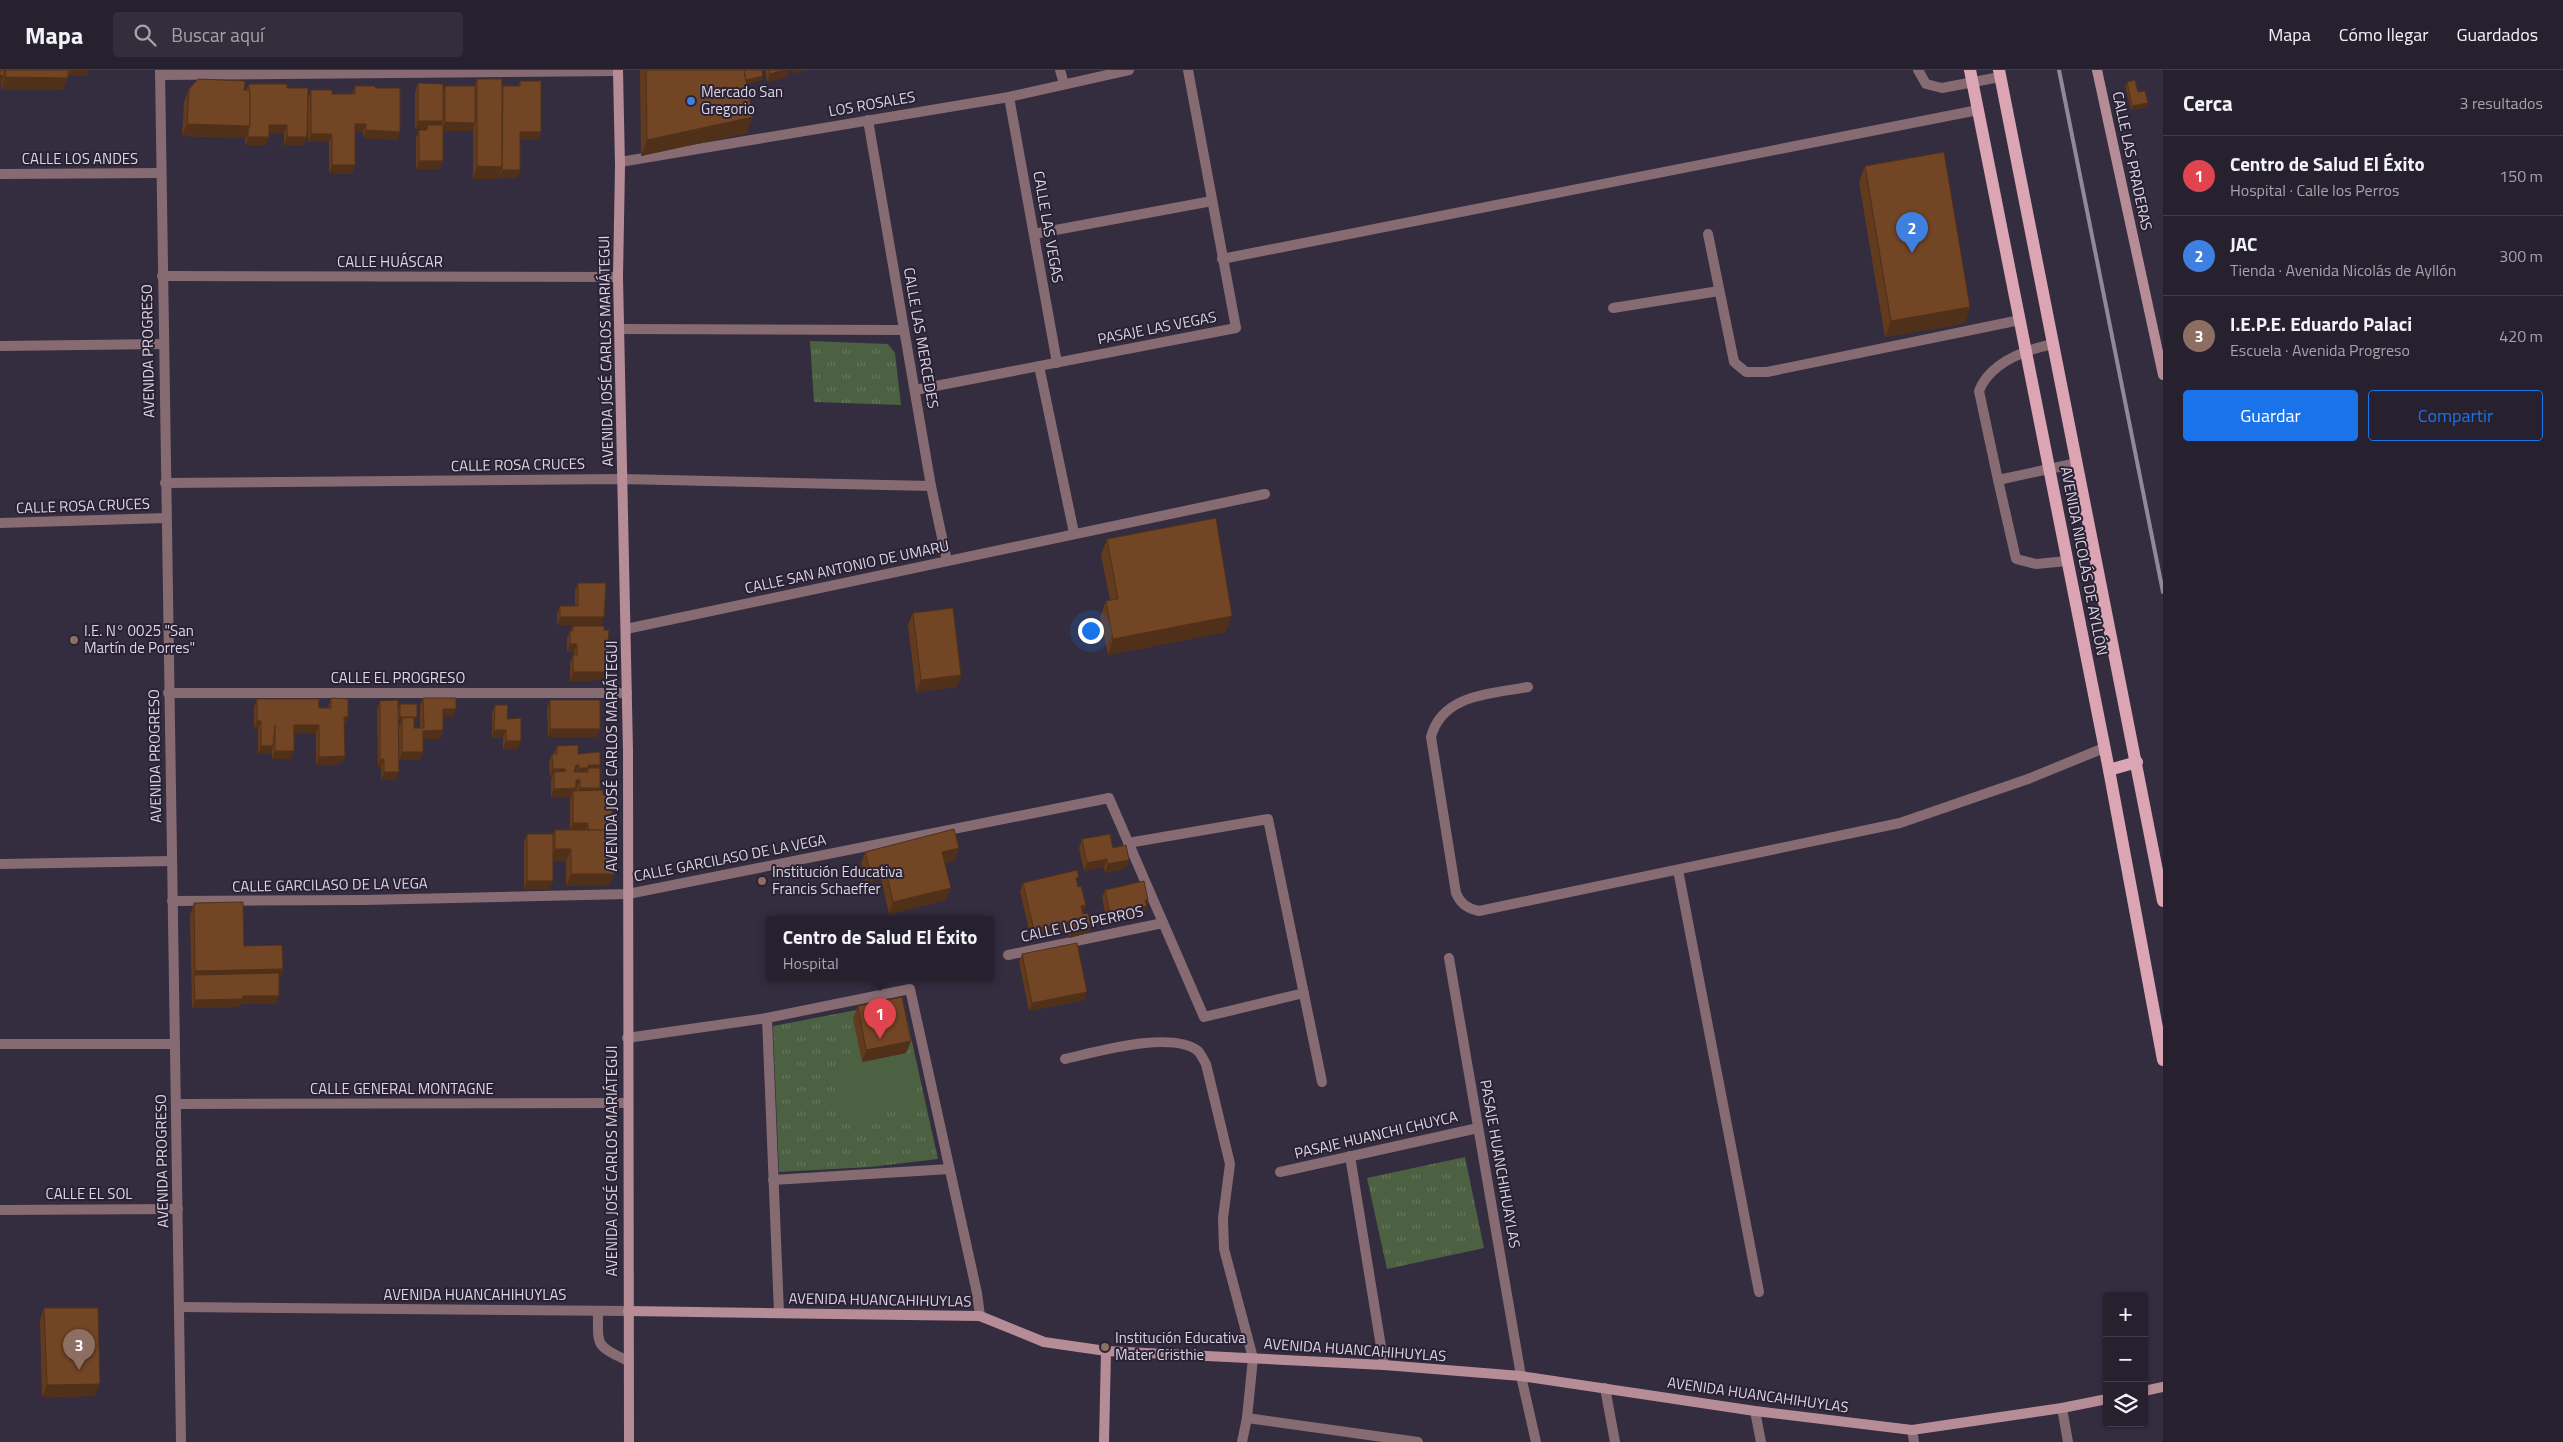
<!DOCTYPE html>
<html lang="es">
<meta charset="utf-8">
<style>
:root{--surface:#27212f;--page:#332e3b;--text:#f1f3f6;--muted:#a4a3aa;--line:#433e4b;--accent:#1a73e8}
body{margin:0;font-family:"Titillium Web",sans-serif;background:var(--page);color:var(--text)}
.controls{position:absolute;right:15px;bottom:15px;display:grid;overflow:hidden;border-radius:5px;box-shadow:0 1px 4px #0004}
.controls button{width:45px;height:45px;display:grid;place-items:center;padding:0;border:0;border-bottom:1px solid var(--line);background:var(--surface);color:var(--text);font:25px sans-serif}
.you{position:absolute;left:1090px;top:560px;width:18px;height:18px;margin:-12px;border:4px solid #fff;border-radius:50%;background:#1a73e8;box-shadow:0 0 0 8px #1a73e833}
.badge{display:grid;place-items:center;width:32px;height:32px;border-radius:50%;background:var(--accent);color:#fff;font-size:16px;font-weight:700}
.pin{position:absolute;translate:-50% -41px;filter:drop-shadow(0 1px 2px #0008)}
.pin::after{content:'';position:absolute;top:26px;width:18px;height:15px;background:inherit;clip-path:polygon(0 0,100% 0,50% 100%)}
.popup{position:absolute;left:766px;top:846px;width:228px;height:65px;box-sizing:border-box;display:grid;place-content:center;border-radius:5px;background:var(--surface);filter:drop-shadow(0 1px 4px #0005);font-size:16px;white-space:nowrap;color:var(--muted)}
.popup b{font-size:19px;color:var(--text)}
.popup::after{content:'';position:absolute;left:50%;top:100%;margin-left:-10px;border:10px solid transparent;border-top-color:var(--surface)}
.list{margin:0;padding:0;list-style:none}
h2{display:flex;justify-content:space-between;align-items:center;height:65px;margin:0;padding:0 20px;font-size:21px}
h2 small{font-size:16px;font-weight:400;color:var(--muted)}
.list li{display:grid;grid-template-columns:32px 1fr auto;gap:15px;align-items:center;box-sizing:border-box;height:80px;padding:0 20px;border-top:1px solid var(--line)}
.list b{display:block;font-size:19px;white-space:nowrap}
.list p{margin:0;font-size:16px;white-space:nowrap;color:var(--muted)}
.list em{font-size:16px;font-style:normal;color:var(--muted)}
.actions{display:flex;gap:10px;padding:15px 20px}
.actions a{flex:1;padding:11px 0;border:1px solid var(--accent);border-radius:5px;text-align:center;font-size:18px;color:var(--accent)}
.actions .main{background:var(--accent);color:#fff}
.icon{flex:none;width:28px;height:28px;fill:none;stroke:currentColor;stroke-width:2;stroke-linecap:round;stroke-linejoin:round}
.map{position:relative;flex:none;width:2163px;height:1372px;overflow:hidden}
header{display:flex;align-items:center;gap:30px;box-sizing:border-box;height:70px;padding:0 25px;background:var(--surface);border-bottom:1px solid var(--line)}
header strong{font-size:24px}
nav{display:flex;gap:28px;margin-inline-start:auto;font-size:18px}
.search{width:350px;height:45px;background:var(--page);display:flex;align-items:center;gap:12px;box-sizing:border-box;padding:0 18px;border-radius:5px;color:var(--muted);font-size:19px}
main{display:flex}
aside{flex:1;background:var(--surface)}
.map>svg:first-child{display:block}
.grass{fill:url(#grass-tufts)}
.pitch{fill:#4c6042}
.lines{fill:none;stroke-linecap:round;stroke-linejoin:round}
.lane{stroke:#866b72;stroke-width:10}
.street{stroke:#866b72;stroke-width:10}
.secondary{stroke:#b68c97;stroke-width:10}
.primary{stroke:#dba5b3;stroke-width:12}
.rail{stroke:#8f8999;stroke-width:4}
.wall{fill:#623b1f}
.shaded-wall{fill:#503019}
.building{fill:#724524;stroke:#503019}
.shop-dot{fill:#3f7fe0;stroke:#2a2234;stroke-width:2}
.education-dot{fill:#8d6e63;stroke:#2a2234;stroke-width:2}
.labels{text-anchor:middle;stroke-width:4;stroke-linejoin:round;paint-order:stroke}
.poi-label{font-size:15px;fill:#dbd6e3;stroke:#2a2234;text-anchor:start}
.street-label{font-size:15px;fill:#dbd6e3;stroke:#2a2234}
</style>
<header>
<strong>Mapa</strong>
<div class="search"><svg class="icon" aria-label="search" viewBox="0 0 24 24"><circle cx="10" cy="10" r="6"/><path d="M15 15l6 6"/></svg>Buscar aquí</div>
<nav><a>Mapa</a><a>Cómo llegar</a><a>Guardados</a></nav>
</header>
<main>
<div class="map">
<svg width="2163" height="1372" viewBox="0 0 2163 1372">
<defs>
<pattern id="grass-tufts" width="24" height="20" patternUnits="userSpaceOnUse" patternTransform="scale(1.25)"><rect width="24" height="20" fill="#4c6042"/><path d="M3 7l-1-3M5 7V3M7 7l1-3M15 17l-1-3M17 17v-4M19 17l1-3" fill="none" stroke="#65765d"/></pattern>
</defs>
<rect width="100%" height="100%" fill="#342c3f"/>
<g class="grass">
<polygon points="810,271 888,274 895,283 901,335 814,332"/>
<polygon points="903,931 938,1089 870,1097 779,1102 773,956"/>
<polygon points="1465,1087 1484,1178 1387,1199 1367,1108"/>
</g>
<polygon class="pitch" points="906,983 917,1034 843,1050 831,999"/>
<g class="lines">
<g class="lane">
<polyline points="1918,0 1926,14 1942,18 2000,7"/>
<polyline points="1708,164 1734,292 1746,302 1767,302 2020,250"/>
<polyline points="1222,189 1978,40"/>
<polyline points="1613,238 1719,221"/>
<path d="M 2053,274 C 2025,280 1990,292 1979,321 L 1998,410 L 2077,393"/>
<polyline points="1998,410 2016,489 2036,494 2067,491"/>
<path d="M 1528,617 C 1491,624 1442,624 1431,667 L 1456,823 C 1460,833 1467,839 1479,841 L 1900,753 L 2028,709 L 2104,678"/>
<polyline points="1678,800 1759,1222"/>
<path d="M 1065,989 C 1096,982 1172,960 1198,981 C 1201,984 1204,991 1206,994 L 1230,1094 L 1223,1148 L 1224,1179 L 1253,1288"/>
<path d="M 598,1241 C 598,1277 595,1275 628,1291"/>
</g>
<g class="street">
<polyline points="160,0 181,1372"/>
<polyline points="1060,0 1064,14"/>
<polyline points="160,5 618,1"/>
<polyline points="1009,27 1057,293"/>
<polyline points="868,50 931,416 947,491"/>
<polyline points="620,92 1009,27 1129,0"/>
<polyline points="0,104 161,103"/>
<polyline points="1034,164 1212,131"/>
<polyline points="162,206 618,207"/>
<polyline points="620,259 904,260"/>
<polyline points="0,276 163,274"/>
<polyline points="1039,296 1074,463"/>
<polyline points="915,320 1236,258 1188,0"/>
<polyline points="165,413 622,409 931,416"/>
<polyline points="0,453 166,448"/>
<polyline points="626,559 1265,424"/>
<polyline points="168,623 627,623"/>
<polyline points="1128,773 1268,749 1322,1012"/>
<polyline points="0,794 171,791"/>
<polyline points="172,831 364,830 628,824 1109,728 1204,947 1304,923"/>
<polyline points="1008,885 1163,853"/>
<polyline points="1449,888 1521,1306 1536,1372"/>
<polyline points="767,948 779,1243"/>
<polyline points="627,968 767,948 910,919 977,1223 980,1246"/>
<polyline points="0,974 175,974"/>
<polyline points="176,1034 627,1033"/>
<polyline points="1350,1086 1384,1295"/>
<polyline points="1280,1102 1478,1058"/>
<polyline points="773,1110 949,1099"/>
<polyline points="0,1140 178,1139"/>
<polyline points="180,1237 628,1241"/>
<polyline points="1605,1318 1615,1372"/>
<polyline points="2062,1338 2068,1372"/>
<polyline points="1755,1341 1761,1372"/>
<polyline points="1247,1348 1418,1372"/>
<polyline points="1912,1360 1914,1372"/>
<polyline points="1242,1372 1247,1348 1253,1288"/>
</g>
<g class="secondary">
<polyline points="618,0 620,96 618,207 628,681 629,1372"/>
<polyline points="2097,0 2163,305"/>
<polyline points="628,1241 980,1246 1044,1272 1106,1281 1384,1295 1521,1306 1755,1341 1912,1360 2062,1338 2107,1329"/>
<polyline points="2144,1321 2163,1317"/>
<polyline points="1104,1372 1106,1281"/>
</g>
<g class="primary">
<polyline points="1970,0 2109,700 2163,990"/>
<polyline points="1999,0 2163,831"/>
<polyline points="2109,700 2137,692"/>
</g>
<polyline class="rail" points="2059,0 2163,522"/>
</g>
<g class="wall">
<polygon points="0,0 89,0 87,6 68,6 63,20 1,20 1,14 0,14"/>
<polygon points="640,0 762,0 762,10 747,14 747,63 641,86"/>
<polygon points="765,0 790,0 787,7 767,12"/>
<polygon points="477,9 502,17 518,16 520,11 541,62 538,70 520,70 520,100 517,108 499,108 499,104 498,109 473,109 473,59 472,61 443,61 440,99 416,99 416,68 419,60 426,60 426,59 415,59 415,22 418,13 443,23 445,16 475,16"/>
<polygon points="2127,12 2138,22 2148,33 2147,37 2131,40 2125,16"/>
<polygon points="249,14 287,18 304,75 284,75 284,63 269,63 266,75 245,75 245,68 182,66 184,32 189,19 246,20"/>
<polygon points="355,16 375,18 400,62 397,70 363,68 363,62 355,62 352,104 329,103 329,72 308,72 308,28 311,20 332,24 352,24"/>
<polygon points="1865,96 1970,237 1965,253 1885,267 1859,112"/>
<polygon points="1107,469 1226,562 1108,585 1100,547 1106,531 1110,530 1101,485"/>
<polygon points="578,513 601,555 557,555 557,544 560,536 575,536 575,521"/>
<polygon points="913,543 961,605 957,617 916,622 908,555"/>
<polygon points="573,556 606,602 603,610 570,611 570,593 573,585 574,585 574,582 567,582 567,569 570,560 571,560"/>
<polygon points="331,628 348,647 345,655 344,655 345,686 342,694 316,695 316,663 294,663 294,681 291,689 272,689 272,680 270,684 258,684 258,659 254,659 254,637 257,629 319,638 328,638"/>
<polygon points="423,628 453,647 443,647 443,660 440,669 423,669 423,682 420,690 399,690 399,656 401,651 398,651 398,638 400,634 416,651 414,651 414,658 420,658 420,636"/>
<polygon points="550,630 597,667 548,667 547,639"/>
<polygon points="380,631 396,710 381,710 381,697 378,697 377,639"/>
<polygon points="495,635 507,649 518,679 503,679 503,668 492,668 492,643"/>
<polygon points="557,676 578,684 599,698 600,720 603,725 609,816 566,816 566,791 553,791 550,819 524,819 524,772 527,764 553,764 555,760 570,760 570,729 571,727 551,727 551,710 552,707 550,707 549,692 552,684 554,684"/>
<polygon points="1082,769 1129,790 1126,798 1105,803 1104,797 1084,801 1079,778"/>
<polygon points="865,782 955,790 945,793 946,830 889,844 881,809 866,813 861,794"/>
<polygon points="1023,813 1077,813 1086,835 1083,843 1083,844 1091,855 1088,863 1069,868 1067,859 1031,868 1020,821"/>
<polygon points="1105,820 1148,830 1144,844 1107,852 1102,828"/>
<polygon points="194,833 244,876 283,899 279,910 279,926 276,934 241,934 240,937 192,938 190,845"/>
<polygon points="1022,884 1084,930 1029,941 1019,892"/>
<polygon points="858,936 906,983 862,992 853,948"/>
<polygon points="44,1238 95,1326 42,1327 40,1250"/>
</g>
<g class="shaded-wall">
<polygon points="70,0 89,0 87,6 68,6"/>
<polygon points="785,0 790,0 787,7 767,12 770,4"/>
<polygon points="793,0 807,0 792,4"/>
<polygon points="0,5 4,6 1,14 0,14"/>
<polygon points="763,6 762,10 743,15 744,11"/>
<polygon points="5,7 68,8 63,20 1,20"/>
<polygon points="2148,33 2147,37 2131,40 2132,36"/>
<polygon points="753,47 747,63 641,86 647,70"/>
<polygon points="418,51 443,51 440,59 428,55 426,59 415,59"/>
<polygon points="445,52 475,53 472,61 442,61"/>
<polygon points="187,54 250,56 246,68 182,66"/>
<polygon points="355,54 366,54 363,62 352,62"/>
<polygon points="269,55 287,55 284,63 266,63"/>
<polygon points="366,60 400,62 397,70 363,68"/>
<polygon points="520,62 541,62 538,70 517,70"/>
<polygon points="311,64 332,64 329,72 308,72"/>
<polygon points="248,67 269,67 266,75 245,75"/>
<polygon points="287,67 307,67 304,75 284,75"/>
<polygon points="419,91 443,91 440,99 416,99"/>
<polygon points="332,95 355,95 352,104 329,103"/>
<polygon points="477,96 502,97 498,109 473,109"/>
<polygon points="502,100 520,100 517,108 499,108"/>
<polygon points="1970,237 1965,253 1885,267 1891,251"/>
<polygon points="1232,546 1226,562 1108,585 1113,569"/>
<polygon points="560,547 604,547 601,555 557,555"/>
<polygon points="570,574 577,574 574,582 567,582"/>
<polygon points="573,602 606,602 603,610 570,611"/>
<polygon points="961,605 957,617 916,622 921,610"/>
<polygon points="443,639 456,639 453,647 440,647"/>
<polygon points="344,647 348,647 345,655 341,655"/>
<polygon points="400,647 417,647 416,651 402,651 402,648 401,651 398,651"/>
<polygon points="257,651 261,651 258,659 254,659"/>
<polygon points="294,655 319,655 316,663 291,663"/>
<polygon points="550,659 600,659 597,667 548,667"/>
<polygon points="443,660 440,669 420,669 423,661"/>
<polygon points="494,660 506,660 503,668 492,668"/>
<polygon points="506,671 521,671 518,679 503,679"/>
<polygon points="261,676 273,676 270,684 258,684"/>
<polygon points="275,681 294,681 291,689 272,689"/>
<polygon points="402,682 423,682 420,690 399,690"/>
<polygon points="345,686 342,694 316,695 319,687"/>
<polygon points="380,689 384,689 381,697 378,697"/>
<polygon points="576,695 579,695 576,703 573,704"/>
<polygon points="588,695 600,695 597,703 588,698 586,703 576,707 579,698"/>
<polygon points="553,699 565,699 563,707 554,702 552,707 550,707"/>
<polygon points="384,702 399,702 396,710 381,710"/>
<polygon points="576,710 580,710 573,727 573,721 571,727 551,727 554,719"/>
<polygon points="580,718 600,718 597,726 577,726"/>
<polygon points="573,753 588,753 585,761 570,761"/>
<polygon points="959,778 955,790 938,795 942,782"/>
<polygon points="555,779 571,779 566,791 550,791"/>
<polygon points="1107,789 1104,797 1084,801 1087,793"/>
<polygon points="1129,790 1126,798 1105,803 1108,794"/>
<polygon points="885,797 881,809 866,813 870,800"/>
<polygon points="571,804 614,804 609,816 566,816"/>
<polygon points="527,811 553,811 550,819 524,819"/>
<polygon points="951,818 946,830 889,844 893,832"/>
<polygon points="1148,830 1145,836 1147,836 1144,844 1107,852 1110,844"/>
<polygon points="1086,835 1083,843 1081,836"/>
<polygon points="1070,851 1067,859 1031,868 1034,860"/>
<polygon points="1091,855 1088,863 1069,868 1072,860"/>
<polygon points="283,899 278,911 194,905 191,913 195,901"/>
<polygon points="1087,922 1084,930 1029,941 1032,933"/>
<polygon points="243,926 279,926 276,934 241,934 240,937 192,938 195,930"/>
<polygon points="911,971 906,983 862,992 866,980"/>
<polygon points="100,1314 95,1326 42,1327 47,1315"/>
</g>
<g class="building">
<polygon points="0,0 4,0 4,6 0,5"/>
<polygon points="6,0 68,0 68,8 5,7"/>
<polygon points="646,0 744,0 753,47 647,70"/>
<polygon points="744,0 762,0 763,6 746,10"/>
<polygon points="769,0 785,0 770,4"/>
<polygon points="198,9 245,11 244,20 250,21 250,56 187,54 189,19"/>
<polygon points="477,9 502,9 502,97 477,96"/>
<polygon points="2135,10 2138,22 2145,21 2148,33 2132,36 2127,12"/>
<polygon points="520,11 541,11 541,62 520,62 520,100 502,100 503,16 520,16"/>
<polygon points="418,13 443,14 443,51 418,51"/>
<polygon points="249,14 287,14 287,18 308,18 307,67 287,67 287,55 269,55 269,67 248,67 248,60 250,56 250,21 249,21"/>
<polygon points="355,16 375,16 375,18 400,18 400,62 366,60 366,54 355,54 355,95 332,95 332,64 311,64 311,20 332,20 332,24 355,24"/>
<polygon points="445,16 475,16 475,53 445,52"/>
<polygon points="428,55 443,55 443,91 419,91 419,60 427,60"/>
<polygon points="1944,82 1970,237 1891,251 1865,96"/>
<polygon points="1216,448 1232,546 1113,569 1106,531 1118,529 1107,469"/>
<polygon points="578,513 606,513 604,547 560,547 560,536 578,536"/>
<polygon points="953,538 961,605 921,610 913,543"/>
<polygon points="573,556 604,556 604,560 609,560 606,602 573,602 573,585 577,585 577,574 570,574 570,560 573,561"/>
<polygon points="331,628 348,629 348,647 344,647 345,686 319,687 319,655 294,655 294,681 275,681 275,655 273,676 261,676 261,651 257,651 257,629 319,629 319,638 331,638"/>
<polygon points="423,628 456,628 456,639 443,639 443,660 423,661 423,682 402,682 402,648 414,647 414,658 424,658"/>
<polygon points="398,630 399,702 384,702 384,689 380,689 380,631"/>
<rect x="550" y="630" width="50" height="29"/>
<rect x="400" y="634" width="17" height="13"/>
<polygon points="495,635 508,635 507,649 521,648 521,671 506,671 506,660 494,660"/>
<polygon points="578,675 578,684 600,682 600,695 588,695 588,698 579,698 579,695 576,695 574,702 588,702 588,698 600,698 600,718 580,718 580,710 576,710 576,718 554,719 554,702 566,701 565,699 553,699 552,684 557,684 557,676"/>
<polygon points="603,720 603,725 612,725 612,760 588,760 588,753 573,753 573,721"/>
<polygon points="954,759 959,778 942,782 951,818 893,832 885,797 870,800 865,782"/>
<polygon points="555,760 614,760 614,804 571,804 571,779 555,779"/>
<rect x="527" y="764" width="26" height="47"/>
<polygon points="1110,764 1113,778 1126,775 1129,790 1108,794 1107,789 1087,793 1082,769"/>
<polygon points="1077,800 1079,807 1076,808 1078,817 1081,816 1086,835 1081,836 1083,844 1088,843 1091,855 1072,860 1070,851 1034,860 1023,813"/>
<polygon points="1144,811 1148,830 1145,830 1147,836 1110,844 1105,820"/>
<polygon points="243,832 244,876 282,875 283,899 195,901 194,833"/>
<polygon points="1077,873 1087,922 1032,933 1022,884"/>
<polygon points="279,903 279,926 243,926 243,929 195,930 194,905"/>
<polygon points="902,927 911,971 866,980 858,936"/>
<polygon points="44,1238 98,1238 100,1314 47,1315"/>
</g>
<circle class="shop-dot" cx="691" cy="31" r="5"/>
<g class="education-dot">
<circle cx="74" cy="570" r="5"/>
<circle cx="762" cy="811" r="5"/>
<circle cx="1105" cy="1277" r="5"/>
</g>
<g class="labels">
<g class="poi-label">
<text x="701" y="27">Mercado San<tspan x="701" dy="17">Gregorio</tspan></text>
<text x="84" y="566">I.E. N° 0025 "San<tspan x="84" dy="17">Martín de Porres"</tspan></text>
<text x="772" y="807">Institución Educativa<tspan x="772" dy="17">Francis Schaeffer</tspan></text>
<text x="1115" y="1273">Institución Educativa<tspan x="1115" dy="17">Mater Cristhie</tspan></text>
</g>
<g class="street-label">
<text transform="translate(872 34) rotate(-10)" y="5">LOS ROSALES</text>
<text x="80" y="94">CALLE LOS ANDES</text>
<text transform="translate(2132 91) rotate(78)" y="5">CALLE LAS PRADERAS</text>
<text transform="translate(1048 157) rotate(80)" y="5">CALLE LAS VEGAS</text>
<text x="390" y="197">CALLE HUÁSCAR</text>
<text transform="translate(1157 258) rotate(-11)" y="5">PASAJE LAS VEGAS</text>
<text transform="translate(921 268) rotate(80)" y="5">CALLE LAS MERCEDES</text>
<text transform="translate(148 281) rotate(-91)" y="5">AVENIDA PROGRESO</text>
<text transform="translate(606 281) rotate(-91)" y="5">AVENIDA JOSÉ CARLOS MARIÁTEGUI</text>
<text transform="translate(518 395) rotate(-1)" y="5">CALLE ROSA CRUCES</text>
<text transform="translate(83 436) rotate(-2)" y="5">CALLE ROSA CRUCES</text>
<text transform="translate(2084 491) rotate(79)" y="5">AVENIDA NICOLÁS DE AYLLÓN</text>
<text transform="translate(847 497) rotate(-12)" y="5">CALLE SAN ANTONIO DE UMARU</text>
<text x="398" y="613">CALLE EL PROGRESO</text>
<text transform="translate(155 686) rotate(-91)" y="5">AVENIDA PROGRESO</text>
<text transform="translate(612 686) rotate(-90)" y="5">AVENIDA JOSÉ CARLOS MARIÁTEGUI</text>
<text transform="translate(730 788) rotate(-11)" y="5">CALLE GARCILASO DE LA VEGA</text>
<text transform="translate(330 815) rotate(-1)" y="5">CALLE GARCILASO DE LA VEGA</text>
<text transform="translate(1082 854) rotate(-12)" y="5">CALLE LOS PERROS</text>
<text x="402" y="1024">CALLE GENERAL MONTAGNE</text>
<text transform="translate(1376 1065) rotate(-13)" y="5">PASAJE HUANCHI CHUYCA</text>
<text transform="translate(162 1091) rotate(-91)" y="5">AVENIDA PROGRESO</text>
<text transform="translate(612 1091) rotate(-90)" y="5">AVENIDA JOSÉ CARLOS MARIÁTEGUI</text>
<text transform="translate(1500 1094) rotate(80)" y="5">PASAJE HUANCHIHUAYLAS</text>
<text x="89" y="1129">CALLE EL SOL</text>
<text x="475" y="1230">AVENIDA HUANCAHIHUYLAS</text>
<text transform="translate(880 1230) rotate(1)" y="5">AVENIDA HUANCAHIHUYLAS</text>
<text transform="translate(1355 1280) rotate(4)" y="5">AVENIDA HUANCAHIHUYLAS</text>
<text transform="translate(1758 1325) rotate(8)" y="5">AVENIDA HUANCAHIHUYLAS</text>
</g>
</g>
</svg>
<div class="controls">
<button>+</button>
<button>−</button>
<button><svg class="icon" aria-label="layers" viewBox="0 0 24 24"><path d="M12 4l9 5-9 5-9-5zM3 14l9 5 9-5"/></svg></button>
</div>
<div class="you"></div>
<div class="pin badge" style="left:880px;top:969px;background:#e0444e">1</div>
<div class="popup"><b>Centro de Salud El Éxito</b>Hospital</div>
<div class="pin badge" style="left:1912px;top:183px;background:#3f7fe0">2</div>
<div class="pin badge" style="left:79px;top:1300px;background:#8d6e63">3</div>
</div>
<aside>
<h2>Cerca<small>3 resultados</small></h2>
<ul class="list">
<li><span class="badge" style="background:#e0444e">1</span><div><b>Centro de Salud El Éxito</b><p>Hospital · Calle los Perros</p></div><em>150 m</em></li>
<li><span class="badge" style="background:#3f7fe0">2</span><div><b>JAC</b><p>Tienda · Avenida Nicolás de Ayllón</p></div><em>300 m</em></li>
<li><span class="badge" style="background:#8d6e63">3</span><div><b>I.E.P.E. Eduardo Palaci</b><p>Escuela · Avenida Progreso</p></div><em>420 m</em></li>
</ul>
<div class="actions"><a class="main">Guardar</a><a>Compartir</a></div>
</aside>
</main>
